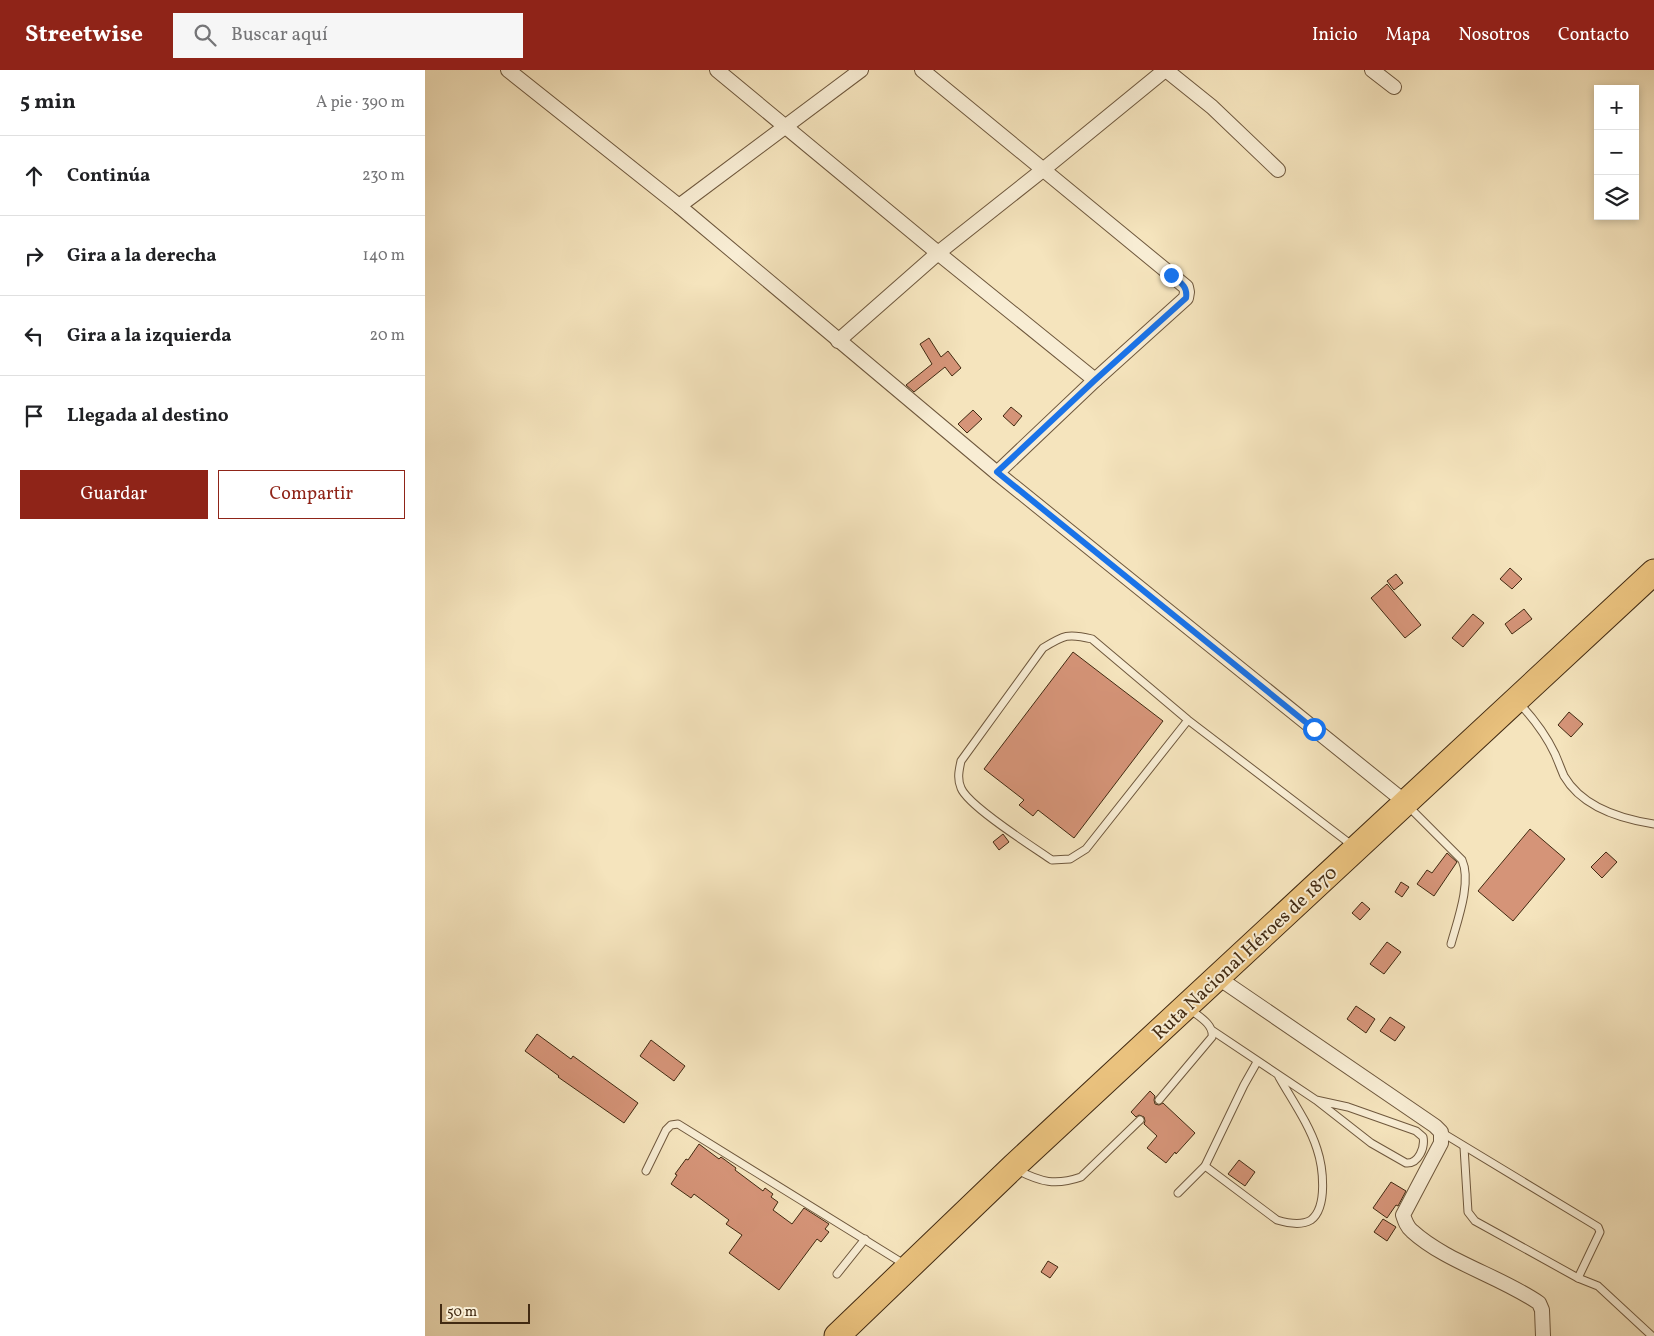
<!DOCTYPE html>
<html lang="es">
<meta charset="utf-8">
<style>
:root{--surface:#fff;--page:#f6f6f6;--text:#202124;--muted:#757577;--line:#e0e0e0;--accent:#8f2418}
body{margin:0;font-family:Vollkorn,serif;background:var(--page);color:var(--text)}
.controls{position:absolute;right:15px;top:15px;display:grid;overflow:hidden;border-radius:0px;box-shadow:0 2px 8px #0003}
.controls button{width:45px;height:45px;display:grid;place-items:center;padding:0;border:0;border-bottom:1px solid var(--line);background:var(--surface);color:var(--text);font:25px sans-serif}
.scale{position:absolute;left:15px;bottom:12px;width:90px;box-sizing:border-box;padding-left:5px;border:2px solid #422a12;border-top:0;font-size:14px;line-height:18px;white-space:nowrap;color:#422a12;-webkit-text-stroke:4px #f8edd4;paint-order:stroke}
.stop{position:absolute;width:15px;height:15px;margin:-11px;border:4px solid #1a73e8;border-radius:50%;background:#fff}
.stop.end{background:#1a73e8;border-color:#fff;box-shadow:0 1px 5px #0008}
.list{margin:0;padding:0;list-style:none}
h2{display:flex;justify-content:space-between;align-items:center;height:65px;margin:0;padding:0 20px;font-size:21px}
h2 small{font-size:16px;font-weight:400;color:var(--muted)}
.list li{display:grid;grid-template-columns:32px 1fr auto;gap:15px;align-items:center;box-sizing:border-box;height:80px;padding:0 20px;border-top:1px solid var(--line)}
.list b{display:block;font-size:19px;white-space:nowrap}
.list em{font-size:16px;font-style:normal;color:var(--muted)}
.actions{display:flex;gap:10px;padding:15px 20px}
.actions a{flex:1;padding:11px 0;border:1px solid var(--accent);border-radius:0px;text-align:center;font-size:18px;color:var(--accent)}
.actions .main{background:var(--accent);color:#fff}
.icon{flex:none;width:28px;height:28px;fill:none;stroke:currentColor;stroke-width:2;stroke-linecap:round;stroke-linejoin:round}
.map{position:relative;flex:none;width:1229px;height:1266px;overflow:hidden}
header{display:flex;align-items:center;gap:30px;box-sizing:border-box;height:70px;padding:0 25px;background:var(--accent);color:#fff}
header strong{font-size:24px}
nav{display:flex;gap:28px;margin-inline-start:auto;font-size:18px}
.search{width:350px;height:45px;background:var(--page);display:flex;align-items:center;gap:12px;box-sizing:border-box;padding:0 18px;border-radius:0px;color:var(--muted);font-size:19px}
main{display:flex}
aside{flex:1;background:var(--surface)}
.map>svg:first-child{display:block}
.building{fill:#d59478;stroke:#422a12}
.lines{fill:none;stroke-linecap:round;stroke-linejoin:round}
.lane-casing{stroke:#6f583d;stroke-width:9}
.street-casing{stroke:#6f583d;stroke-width:16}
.highway-casing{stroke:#422a12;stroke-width:27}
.lane{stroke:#f8edd4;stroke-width:7}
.street{stroke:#f8edd4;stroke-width:14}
.highway{stroke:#eac27e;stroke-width:25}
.route{stroke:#1a73e8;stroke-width:6}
.labels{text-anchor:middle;stroke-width:4;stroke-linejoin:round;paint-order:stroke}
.street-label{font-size:19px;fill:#422a12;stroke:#f8edd4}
</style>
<header>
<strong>Streetwise</strong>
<div class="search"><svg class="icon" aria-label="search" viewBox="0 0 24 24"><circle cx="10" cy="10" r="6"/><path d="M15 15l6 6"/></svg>Buscar aquí</div>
<nav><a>Inicio</a><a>Mapa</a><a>Nosotros</a><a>Contacto</a></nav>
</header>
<main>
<aside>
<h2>5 min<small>A pie · 390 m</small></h2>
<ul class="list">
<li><svg class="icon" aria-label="ahead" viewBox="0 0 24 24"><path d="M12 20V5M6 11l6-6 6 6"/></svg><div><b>Continúa</b></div><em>230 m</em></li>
<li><svg class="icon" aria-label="right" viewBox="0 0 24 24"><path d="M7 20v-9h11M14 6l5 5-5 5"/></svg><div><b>Gira a la derecha</b></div><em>140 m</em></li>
<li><svg class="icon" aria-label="left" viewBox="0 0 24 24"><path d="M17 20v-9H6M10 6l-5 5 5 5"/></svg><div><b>Gira a la izquierda</b></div><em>20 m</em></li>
<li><svg class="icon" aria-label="arrive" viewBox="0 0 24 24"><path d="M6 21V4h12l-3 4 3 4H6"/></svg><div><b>Llegada al destino</b></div></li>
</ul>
<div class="actions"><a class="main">Guardar</a><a>Compartir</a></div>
</aside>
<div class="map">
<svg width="1229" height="1266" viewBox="0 0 1229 1266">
<rect width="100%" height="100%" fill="#f5e4bd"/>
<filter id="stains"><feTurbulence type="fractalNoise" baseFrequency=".004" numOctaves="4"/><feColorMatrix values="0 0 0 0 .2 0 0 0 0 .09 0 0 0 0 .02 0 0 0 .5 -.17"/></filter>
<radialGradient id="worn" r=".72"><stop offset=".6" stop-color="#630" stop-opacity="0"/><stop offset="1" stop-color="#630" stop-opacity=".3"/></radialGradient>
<g class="building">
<polygon points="504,268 516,287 523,281 536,298 527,306 520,297 489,322 481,315 507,294 495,274"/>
<polygon points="586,337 597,346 589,356 578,346"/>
<polygon points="548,340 557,349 542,363 533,354"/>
<polygon points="1085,498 1097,509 1087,519 1075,509"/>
<polygon points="971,504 978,513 969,520 962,511"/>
<polygon points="962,514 996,555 980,568 946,528"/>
<polygon points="1099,539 1107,549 1087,564 1080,554"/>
<polygon points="1048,544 1059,553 1038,577 1027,568"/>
<polygon points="648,582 738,651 649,768 613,740 608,746 594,735 599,730 559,699"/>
<polygon points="1144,642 1158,654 1146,667 1133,655"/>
<polygon points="1105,759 1140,789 1088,851 1053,821"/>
<polygon points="578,764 584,772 574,780 568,772"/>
<polygon points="1181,782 1192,792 1177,808 1166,797"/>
<polygon points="1022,783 1032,792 1009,826 992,814 1002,800 1007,803"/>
<polygon points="976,812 984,817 977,827 970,822"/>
<polygon points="937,832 945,839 935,850 927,843"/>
<polygon points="962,872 976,882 959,904 945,894"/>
<polygon points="931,936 950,949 941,963 922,949"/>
<polygon points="965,947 980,957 970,971 955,961"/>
<polygon points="112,964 146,989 148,986 213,1033 199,1053 133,1007 134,1006 100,981"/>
<polygon points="226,970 260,996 249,1011 215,986"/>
<polygon points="725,1021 730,1026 729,1030 730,1034 734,1035 738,1033 770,1063 751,1084 750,1082 741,1093 722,1078 732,1066 719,1054 720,1051 719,1047 714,1045 711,1047 706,1042"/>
<polygon points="274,1074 294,1089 296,1087 311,1098 310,1100 338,1121 340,1118 348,1124 346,1127 353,1132 348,1140 367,1154 379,1138 404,1154 400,1159 404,1162 396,1172 392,1169 354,1220 304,1183 317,1165 301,1154 304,1150 269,1124 266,1128 246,1114 252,1105 250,1104 261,1089 263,1090"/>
<polygon points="814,1090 830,1102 820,1116 803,1104"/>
<polygon points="966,1112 981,1121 973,1136 971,1135 962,1148 948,1138"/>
<polygon points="958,1149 971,1157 962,1171 949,1162"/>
<polygon points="623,1191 633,1197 625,1208 616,1202"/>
</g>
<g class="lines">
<g class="lane-casing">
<g id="lane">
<path d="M 1094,633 C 1109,649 1121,665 1130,684 C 1133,691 1136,699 1139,706 C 1157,737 1196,749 1229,754"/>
<path d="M 763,650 L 661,779 L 645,789 L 627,790 C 608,777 543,736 536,718 C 532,709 534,700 536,691 L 618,578 C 639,565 643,563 667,569 L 763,650 L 928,776"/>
<path d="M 984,737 L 1037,790 C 1047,812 1032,852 1026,874"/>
<path d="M 788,961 L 891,1030 L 946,1073 L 981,1093 C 994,1094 1000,1077 998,1067 L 991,1061 L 923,1037 L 891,1030"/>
<path d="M 734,1030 L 787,967 C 789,954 773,946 763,938"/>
<polyline points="1016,1062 1173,1157 1175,1162 1153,1208"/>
<polyline points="1039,1077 1043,1142 1050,1151 1153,1208 1173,1216 1227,1266"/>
<path d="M 780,1096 L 852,1150 C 862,1153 876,1156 886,1150 C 903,1137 898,1097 892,1079 C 884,1054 867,1030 854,1007"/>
<path d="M 592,1100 C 616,1112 630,1116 656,1107 L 715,1050"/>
<polyline points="221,1101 241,1060 246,1055 253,1054 479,1194"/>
<polyline points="753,1123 780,1096 819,1015 832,992"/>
<polyline points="412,1204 440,1169"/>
</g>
</g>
<g class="street-casing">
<g id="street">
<polyline points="83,0 254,136 572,403 980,732"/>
<polyline points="292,0 513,183 670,310"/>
<polyline points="497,0 761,217 762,222 761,228 670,310 572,403"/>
<polyline points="741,0 787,37 853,100"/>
<polyline points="947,0 969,17"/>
<polyline points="254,136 436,0"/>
<polyline points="413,271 513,183 619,99 740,0"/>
<path d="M 792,907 L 1010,1056 L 1016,1062 L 1016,1073 L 978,1145 C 980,1151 982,1157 987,1161 C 1021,1192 1075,1206 1114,1233 L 1117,1240 L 1118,1266"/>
</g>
</g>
<g class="highway-casing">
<polyline id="highway" points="412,1266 588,1097 1229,502"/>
</g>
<use href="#lane" class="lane"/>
<use href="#street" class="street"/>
<use href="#highway" class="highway"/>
</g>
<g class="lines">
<path class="route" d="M 746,205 C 755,212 763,216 761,228 L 670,310 L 572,402 L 889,659"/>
</g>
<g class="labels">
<g class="street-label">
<text transform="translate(819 882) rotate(-43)" y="7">Ruta Nacional Héroes de 1870</text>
</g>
</g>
<rect width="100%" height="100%" filter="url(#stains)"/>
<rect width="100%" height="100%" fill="url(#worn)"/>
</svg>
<div class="controls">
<button>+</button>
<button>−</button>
<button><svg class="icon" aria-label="layers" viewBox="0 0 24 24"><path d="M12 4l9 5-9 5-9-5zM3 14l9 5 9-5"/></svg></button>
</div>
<div class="scale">50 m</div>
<div class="stop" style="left:889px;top:659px"></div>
<div class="stop end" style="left:746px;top:205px"></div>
</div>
</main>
